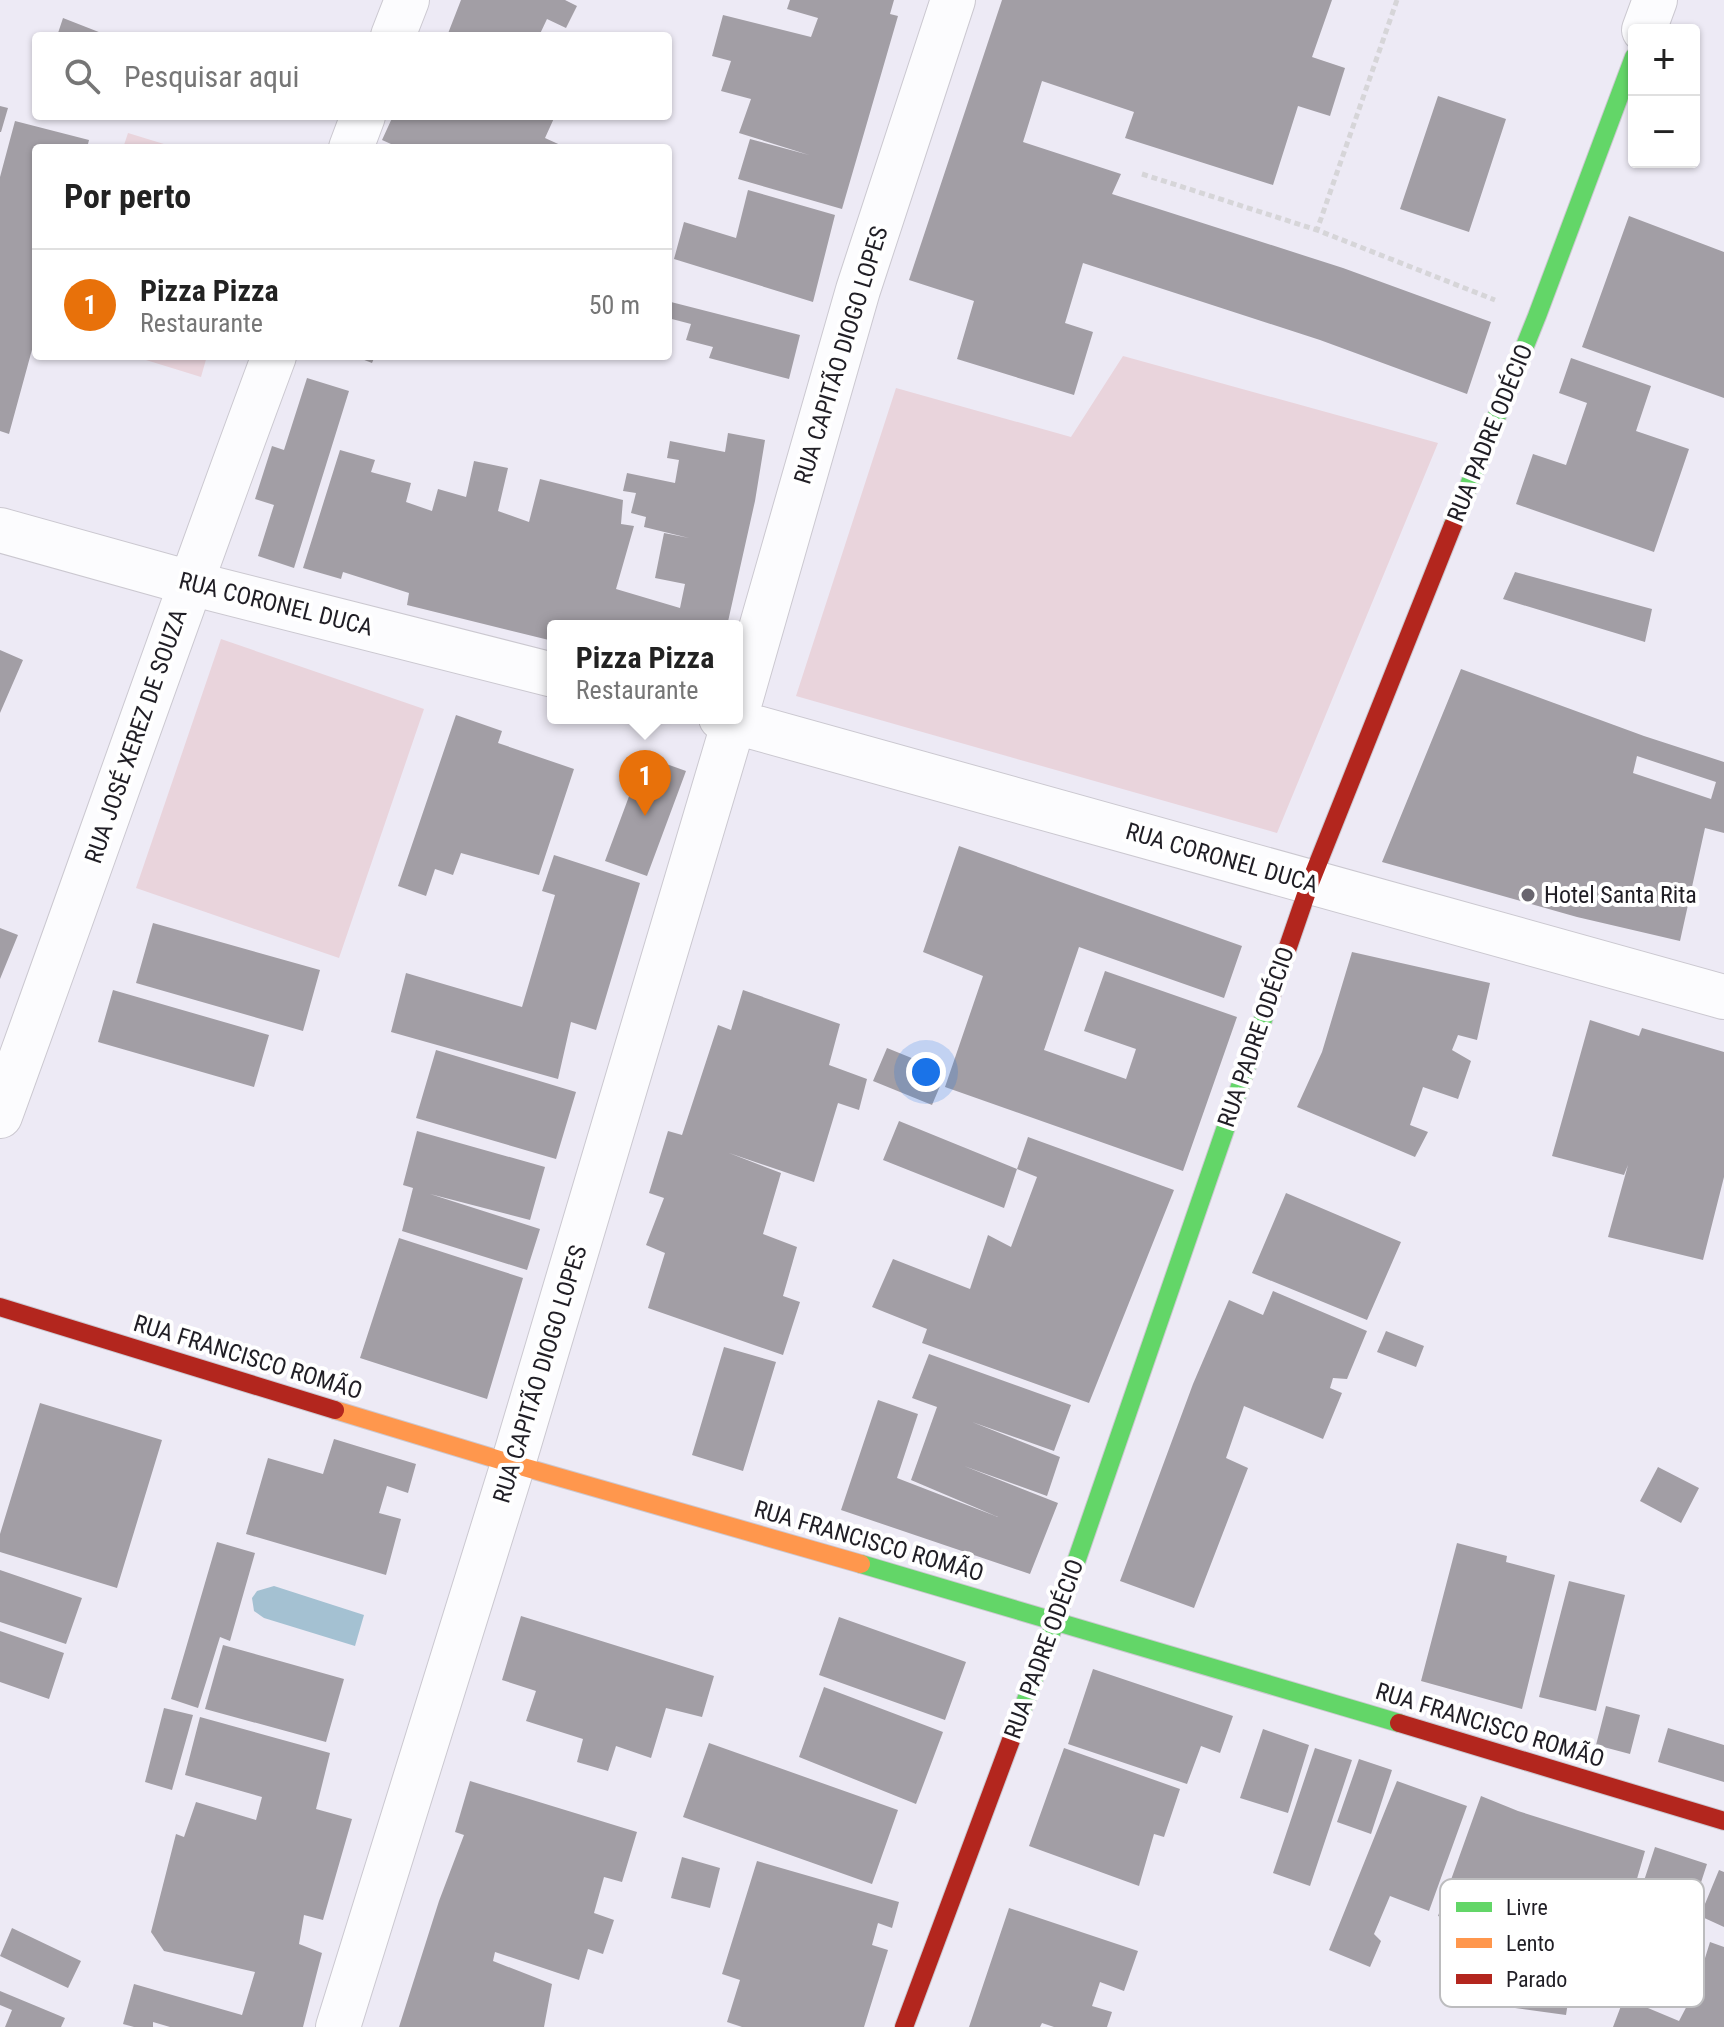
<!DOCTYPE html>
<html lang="pt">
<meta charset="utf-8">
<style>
body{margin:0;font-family:"Roboto Condensed",sans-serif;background:#f2f2f2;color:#222}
.controls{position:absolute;right:24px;top:24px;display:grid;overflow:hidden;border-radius:8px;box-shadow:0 2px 6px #0004}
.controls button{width:72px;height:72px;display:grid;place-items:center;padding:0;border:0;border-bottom:2px solid #e0e0e0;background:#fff;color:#222;font:40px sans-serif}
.you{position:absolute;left:926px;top:1072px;width:28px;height:28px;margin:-20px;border:6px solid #fff;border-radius:50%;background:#1a73e8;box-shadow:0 0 0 12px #1a73e833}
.badge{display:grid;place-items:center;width:52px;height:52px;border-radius:50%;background:#2563eb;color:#fff;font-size:26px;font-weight:700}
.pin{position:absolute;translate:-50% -66px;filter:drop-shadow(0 2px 4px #0008)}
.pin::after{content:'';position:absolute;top:42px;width:28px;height:24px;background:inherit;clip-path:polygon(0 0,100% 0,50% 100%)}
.popup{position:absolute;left:547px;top:620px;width:196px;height:104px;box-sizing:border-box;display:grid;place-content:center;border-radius:8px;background:#fff;filter:drop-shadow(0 2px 6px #0005);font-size:26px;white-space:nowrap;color:#767676}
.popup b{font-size:30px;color:#222}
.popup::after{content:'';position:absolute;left:50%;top:100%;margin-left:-16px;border:16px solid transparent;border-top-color:#fff}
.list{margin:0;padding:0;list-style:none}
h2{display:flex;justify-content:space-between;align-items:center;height:104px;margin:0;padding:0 32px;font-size:34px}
h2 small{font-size:26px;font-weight:400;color:#767676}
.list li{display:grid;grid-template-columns:52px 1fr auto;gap:24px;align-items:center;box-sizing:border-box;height:112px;padding:0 32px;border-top:2px solid #e0e0e0}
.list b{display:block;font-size:30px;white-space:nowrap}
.list p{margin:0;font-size:26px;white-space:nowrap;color:#767676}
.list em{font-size:26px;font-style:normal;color:#767676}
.icon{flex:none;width:44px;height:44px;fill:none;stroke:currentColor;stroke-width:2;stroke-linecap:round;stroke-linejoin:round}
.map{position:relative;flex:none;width:1724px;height:2027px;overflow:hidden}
.search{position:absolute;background:#fff;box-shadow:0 2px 6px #0004;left:32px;top:32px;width:640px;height:88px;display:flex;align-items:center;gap:20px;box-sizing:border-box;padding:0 28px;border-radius:8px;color:#767676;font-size:30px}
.panel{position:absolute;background:#fff;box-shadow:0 2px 6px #0004;left:32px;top:144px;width:640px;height:216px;border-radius:8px}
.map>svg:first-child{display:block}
.green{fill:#e9d4dc}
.water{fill:#a4c1d2}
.building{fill:#a29ea5;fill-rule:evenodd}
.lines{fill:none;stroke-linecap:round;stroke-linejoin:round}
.street-casing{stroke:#cbc8d0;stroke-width:46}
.fast-casing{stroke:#cbc8d0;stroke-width:20}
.slow-casing{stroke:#cbc8d0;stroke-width:20}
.jam-casing{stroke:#cbc8d0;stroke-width:20}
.path{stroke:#d6d5d8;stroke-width:5;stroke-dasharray:6 4;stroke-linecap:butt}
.street{stroke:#fcfcfe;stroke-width:44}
.fast{stroke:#63d668;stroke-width:18}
.slow{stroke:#ff974d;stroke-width:18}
.jam{stroke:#b3261e;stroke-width:18}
.poi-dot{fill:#68656e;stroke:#fff;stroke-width:3}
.labels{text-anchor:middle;stroke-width:8;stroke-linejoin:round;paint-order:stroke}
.street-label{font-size:24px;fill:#201e25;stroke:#fff}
.poi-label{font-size:24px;fill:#201e25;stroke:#fff;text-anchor:start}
.key{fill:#fff;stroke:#bcbcbe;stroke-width:2}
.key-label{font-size:22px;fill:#201e25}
</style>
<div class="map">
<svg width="1724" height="2027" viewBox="0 0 1724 2027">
<rect width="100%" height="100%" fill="#edeaf5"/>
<path class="green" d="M128,133L177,148H123Z
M133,356H207L201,377Z
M1123,356L1438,443L1277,833L796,696L896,388L1071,437Z
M221,639L424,709L339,958L136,888Z"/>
<path class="water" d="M274,1586L364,1615L355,1646L264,1618L254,1611L252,1598L257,1591Z"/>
<path class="building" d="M461,0H565L577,6L566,28L547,19L539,36H447Z
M790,0H894L890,14L898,16L842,209L738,179L750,139L809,155L739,133L751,99L721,91L731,61L712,56L723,15L811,37L818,18L787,9Z
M1002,0H1332L1312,57L1345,68L1330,116L1298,106L1273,185L1125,138L1134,112L1042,81L1023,142L1121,174L1112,194L1343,268L1491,322L1467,394L1320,340L1083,263L1065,323L1093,332L1074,395L957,359L974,301L909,280Z
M63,18L109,36H57Z
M1438,96L1506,119L1469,232L1400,209Z
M0,106L8,108L1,132H0Z
M393,116H555L545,138L567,148H400L382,140Z
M15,121L89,140L87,148H36V335L9,434L0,431V177Z
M748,190L835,215L813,302L674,259L684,222L736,238Z
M1629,216L1724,252V398L1582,347Z
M671,302L800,335L789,379L709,358L713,347L686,340L691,324L668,318Z
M354,356H375L372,363Z
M1571,358L1651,386L1636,431L1689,449L1654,552L1516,504L1533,454L1566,465L1587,403L1559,393Z
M307,378L349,391L294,568L258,556L274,505L255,499L272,446L284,450Z
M728,433L765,440L755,501L727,626H553V641L407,605L409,593L343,572L341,579L303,568L340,450L375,460L371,472L411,483L406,502L432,511L438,489L466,497L474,461L508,468L498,511L529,522L540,479L623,500L621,524L634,526L616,589L680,608L685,584L655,578L664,533L689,538L644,527L646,517L631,513L636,493L623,491L627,473L675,483L679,460L667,458L670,441L725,452Z
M1515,572L1652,609L1645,642L1503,599Z
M0,650L23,660L0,713Z
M1461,669L1644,736L1724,762V833L1705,828L1680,941L1577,917L1382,862ZM1637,756L1716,782L1711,799L1633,773Z
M456,715L502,731L498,743L574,769L539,875L461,853L453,875L435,869L426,896L398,886Z
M644,756L686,771L647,876L605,861Z
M959,846L1242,946L1224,998L1079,947L1044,1050L1126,1079L1136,1049L1084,1031L1105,971L1237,1017L1183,1171L945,1087L983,976L923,952Z
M554,855L640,883L596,1030L571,1022L558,1079L391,1032L406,973L522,1007L555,895L542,891Z
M153,923L320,970L303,1031L136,983Z
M0,928L18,935L0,979Z
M1352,952L1490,983L1477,1040L1458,1035L1452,1050L1471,1061L1458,1099L1423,1087L1410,1125L1428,1132L1415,1157L1297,1107L1322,1052Z
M113,990L269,1035L254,1087L98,1042Z
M743,990L840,1024L829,1065L867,1079L859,1110L838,1103L814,1182L729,1153L781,1173L763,1234L797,1247L783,1296L800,1302L783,1355L648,1308L665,1253L646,1245L664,1198L649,1193L668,1131L682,1135L718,1025L731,1030Z
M1590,1020L1639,1036L1642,1028L1724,1052V1177L1703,1260L1608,1237L1628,1165L1624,1175L1552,1156Z
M887,1048L946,1072L932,1105L873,1081Z
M436,1050L576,1092L556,1159L416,1118Z
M899,1121L1017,1169L1004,1208L883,1160Z
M417,1131L545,1167L530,1220L430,1194L540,1229L527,1270L402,1231L413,1188L403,1185Z
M1028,1137L1174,1190L1089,1403L922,1343L927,1329L872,1307L893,1259L970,1289L988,1235L1011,1247L1037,1177L1017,1169Z
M1286,1193L1401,1242L1367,1320L1252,1273Z
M399,1238L523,1278L487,1399L360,1358Z
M1273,1291L1367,1331L1347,1379L1333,1378L1330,1388L1342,1393L1323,1439L1244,1406L1226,1458L1248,1468L1194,1608L1120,1581L1193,1384L1229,1300L1263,1315Z
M1386,1331L1424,1346L1416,1367L1377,1352Z
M724,1347L776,1362L743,1471L692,1455Z
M929,1354L1071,1405L1054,1451L972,1422L1060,1457L1047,1496L964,1466L1058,1503L1030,1574L841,1510L878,1400L918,1414L897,1478L998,1517L911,1480L937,1407L912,1398Z
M40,1403L162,1440L117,1588L0,1552V1534Z
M334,1439L416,1464L408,1493L387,1486L379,1513L401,1519L386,1575L246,1534L268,1458L323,1474Z
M1658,1467L1699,1488L1681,1523L1640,1501Z
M217,1542L255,1553L230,1641L220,1637L198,1708L171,1699Z
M1457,1543L1507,1556L1506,1562L1555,1575L1522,1709L1421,1681Z
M0,1570L82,1598L66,1644L0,1622Z
M1569,1581L1625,1595L1596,1711L1539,1697Z
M521,1616L714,1676L702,1717L666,1708L651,1758L616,1746L608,1771L577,1762L583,1739L526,1721L536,1691L502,1680Z
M839,1617L966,1662L945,1720L819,1675Z
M0,1631L64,1653L49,1699L0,1682Z
M223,1645L344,1679L326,1742L205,1709Z
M1093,1669L1233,1716L1220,1753L1201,1746L1187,1784L1068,1744Z
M824,1687L943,1732L916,1804L799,1757Z
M1606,1706L1640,1715L1630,1754L1596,1745Z
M164,1708L193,1715L172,1790L145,1782Z
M200,1717L330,1753L316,1809L352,1819L323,1920L304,1915L299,1944L322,1953L303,2027H170L153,2022V2027H134L123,2024L134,1984L242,2015L255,1972L164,1951L151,1932L176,1834L184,1837L196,1802L256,1820L262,1797L185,1775Z
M1668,1728L1724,1745V1782L1658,1762Z
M1263,1729L1309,1745L1288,1813L1240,1798Z
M709,1743L898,1810L872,1884L683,1817Z
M1064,1748L1180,1789L1164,1837L1154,1834L1139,1886L1029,1846Z
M1315,1748L1352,1760L1310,1886L1273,1873Z
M1359,1759L1392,1770L1371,1834L1337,1822Z
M470,1781L637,1832L622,1882L604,1877L594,1913L614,1920L603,1954L588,1949L579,1980L495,1952L493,1961L552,1984L544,2027H399L439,1901L464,1835L455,1832Z
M1397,1781L1467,1806L1429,1911L1390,1896L1374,1934L1381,1941L1370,1967L1329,1950Z
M1481,1796L1518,1811L1645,1851L1624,1924L1550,1896L1534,1947L1438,1916Z
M1655,1847L1707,1864L1678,1953L1626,1936Z
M682,1857L720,1868L710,1908L671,1898Z
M757,1861L899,1902L892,1928L878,1923L872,1945L888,1950L864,2027H742L727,2022L740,1980L722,1974Z
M1719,1870L1724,1872V1927L1700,1916Z
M1009,1908L1138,1951L1124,1991L1100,1982L1092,2006L1112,2012L1107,2027H1054L1042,2023L1040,2027H969Z
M12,1928L81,1961L68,1988L0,1956Z
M1710,1942L1724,1947V2027H1613L1624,1998L1679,2021L1690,2000L1663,1989L1673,1959L1701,1971Z
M1491,1972L1571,1983L1566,2015L1486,2004Z
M0,1991L65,2018L61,2027H5L12,2010L0,2005Z"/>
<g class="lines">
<g class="street-casing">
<path id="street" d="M1644,30L1655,0
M393,36L407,0
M351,148L363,116
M0,530L190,583L553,675
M737,712L858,290L953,0
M721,718L1724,997
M0,1116C92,863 180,608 274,356
M338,2027L513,1464L735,718"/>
</g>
<g class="fast-casing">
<path id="fast" d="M1453,525L1537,316L1634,57
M861,1564L1399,1723
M1020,1716L1056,1620L1267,1008"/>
</g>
<g class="slow-casing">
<path id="slow" d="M335,1410L513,1464L861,1564"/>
</g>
<g class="jam-casing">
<path id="jam" d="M1267,1008L1310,883L1453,525
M0,1307L335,1410
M1399,1723L1724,1821
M904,2027L1020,1716"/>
</g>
<path class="path" d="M1397,0L1317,230L1495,300
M1142,174L1317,230"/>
<use href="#street" class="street"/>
<use href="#fast" class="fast"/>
<use href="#slow" class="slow"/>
<use href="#jam" class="jam"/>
</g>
<circle class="poi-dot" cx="1528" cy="895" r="8"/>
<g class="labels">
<g class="street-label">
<text transform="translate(841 355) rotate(-73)" y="8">RUA CAPITÃO DIOGO LOPES</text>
<text transform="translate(1490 433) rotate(-68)" y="8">RUA PADRE ODÉCIO</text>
<text transform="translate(276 604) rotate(14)" y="8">RUA CORONEL DUCA</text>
<text transform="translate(136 736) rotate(-71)" y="8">RUA JOSÉ XEREZ DE SOUZA</text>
<text transform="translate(1222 858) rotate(16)" y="8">RUA CORONEL DUCA</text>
<text transform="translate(1256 1037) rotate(-71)" y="8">RUA PADRE ODÉCIO</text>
<text transform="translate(248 1357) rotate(17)" y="8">RUA FRANCISCO ROMÃO</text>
<text transform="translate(540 1374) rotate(-73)" y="8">RUA CAPITÃO DIOGO LOPES</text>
<text transform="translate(869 1541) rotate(16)" y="8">RUA FRANCISCO ROMÃO</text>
<text transform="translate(1044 1649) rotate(-70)" y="8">RUA PADRE ODÉCIO</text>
<text transform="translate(1490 1725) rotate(17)" y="8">RUA FRANCISCO ROMÃO</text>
</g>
<g class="poi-label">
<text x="1544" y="903">Hotel Santa Rita</text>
</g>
</g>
<rect x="1440" y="1879" width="264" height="128" rx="12" class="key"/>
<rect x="1456" y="1902" width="36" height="10" fill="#63d668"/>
<rect x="1456" y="1938" width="36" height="10" fill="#ff974d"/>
<rect x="1456" y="1974" width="36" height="10" fill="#b3261e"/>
<g class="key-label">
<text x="1506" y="1915">Livre</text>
<text x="1506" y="1951">Lento</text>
<text x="1506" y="1987">Parado</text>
</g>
</svg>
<div class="controls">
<button>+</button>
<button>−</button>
</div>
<div class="you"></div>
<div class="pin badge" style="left:645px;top:816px;background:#e8710a">1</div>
<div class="popup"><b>Pizza Pizza</b>Restaurante</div>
<div class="search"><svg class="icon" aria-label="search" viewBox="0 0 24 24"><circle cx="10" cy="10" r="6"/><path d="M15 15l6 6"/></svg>Pesquisar aqui</div>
<section class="panel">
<h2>Por perto<small></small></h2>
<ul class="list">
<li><span class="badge" style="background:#e8710a">1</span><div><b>Pizza Pizza</b><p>Restaurante</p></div><em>50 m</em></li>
</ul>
</section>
</div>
